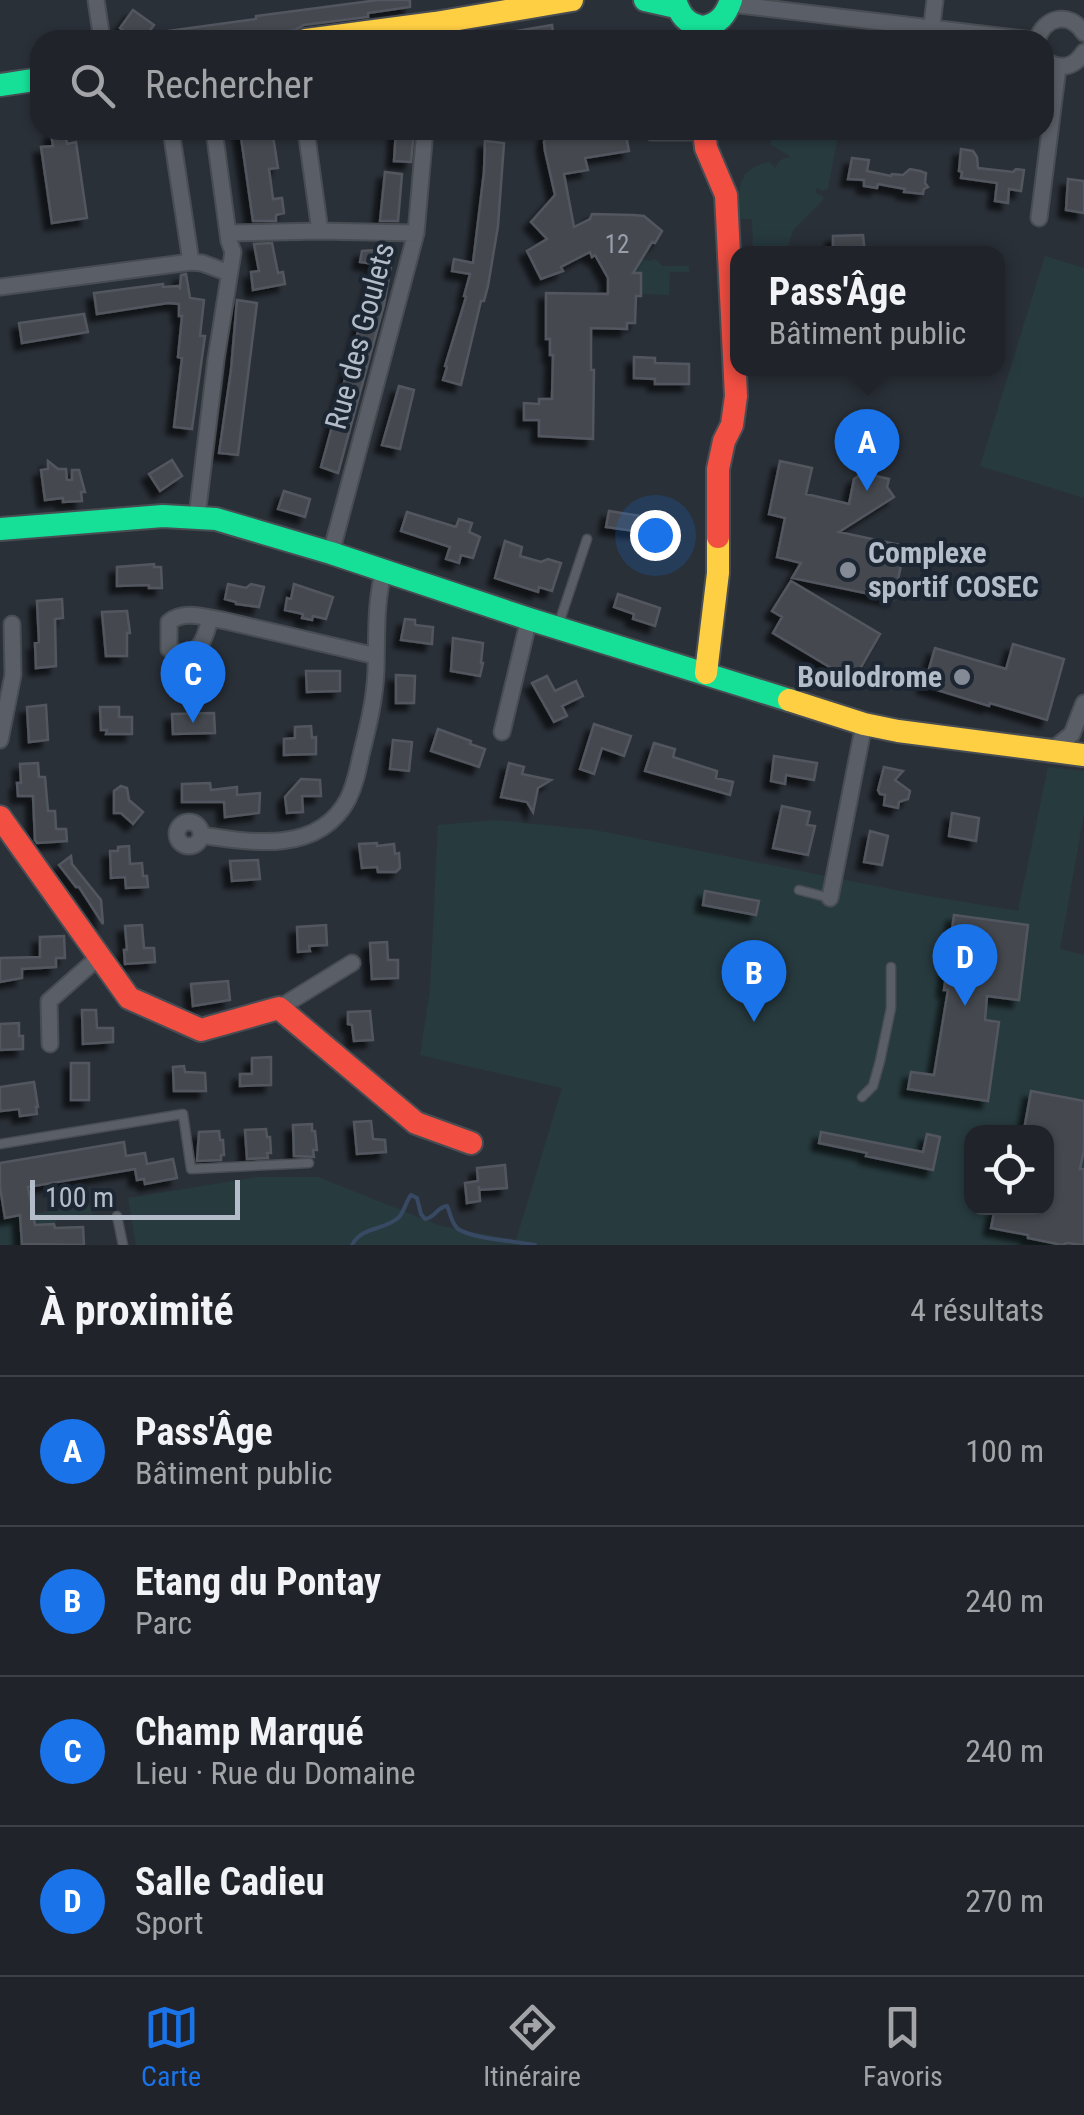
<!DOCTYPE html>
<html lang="fr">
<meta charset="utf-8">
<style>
body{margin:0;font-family:"Roboto Condensed",sans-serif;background:#2d3036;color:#f1f3f6}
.controls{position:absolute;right:30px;bottom:30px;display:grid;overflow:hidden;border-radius:20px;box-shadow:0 2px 8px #0004}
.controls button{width:90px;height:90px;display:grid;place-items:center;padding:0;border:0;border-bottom:2px solid #3d4147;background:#20242a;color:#f1f3f6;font:50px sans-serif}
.scale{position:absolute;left:30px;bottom:25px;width:210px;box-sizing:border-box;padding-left:10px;border:5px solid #b4bcc9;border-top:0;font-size:28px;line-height:35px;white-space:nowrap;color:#b4bcc9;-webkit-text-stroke:8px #1d2633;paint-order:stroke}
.you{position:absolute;left:655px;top:535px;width:35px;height:35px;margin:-25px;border:8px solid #fff;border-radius:50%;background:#1a73e8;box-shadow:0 0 0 15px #1a73e833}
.badge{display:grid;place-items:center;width:65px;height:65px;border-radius:50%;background:#1a73e8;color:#fff;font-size:32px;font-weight:700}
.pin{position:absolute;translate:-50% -82px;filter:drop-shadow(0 2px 5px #0008)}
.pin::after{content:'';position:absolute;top:52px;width:35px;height:30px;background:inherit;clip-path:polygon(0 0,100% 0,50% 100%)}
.popup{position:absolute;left:730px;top:246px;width:275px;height:130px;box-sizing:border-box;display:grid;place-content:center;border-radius:20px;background:#20242a;filter:drop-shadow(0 2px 8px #0005);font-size:32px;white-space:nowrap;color:#a2a4a8}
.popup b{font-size:38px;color:#f1f3f6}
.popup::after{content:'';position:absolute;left:50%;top:100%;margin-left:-20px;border:20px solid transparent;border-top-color:#20242a}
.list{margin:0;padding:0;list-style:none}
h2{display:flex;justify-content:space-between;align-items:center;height:130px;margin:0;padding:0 40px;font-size:42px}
h2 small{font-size:32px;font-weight:400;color:#a2a4a8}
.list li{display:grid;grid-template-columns:65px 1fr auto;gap:30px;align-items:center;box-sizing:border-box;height:150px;padding:0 40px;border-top:2px solid #3d4147}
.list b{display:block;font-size:38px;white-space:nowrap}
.list p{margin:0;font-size:32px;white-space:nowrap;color:#a2a4a8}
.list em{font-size:32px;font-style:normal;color:#a2a4a8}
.icon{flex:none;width:55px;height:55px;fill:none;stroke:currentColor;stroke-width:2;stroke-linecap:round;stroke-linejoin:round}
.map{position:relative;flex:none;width:1084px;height:1245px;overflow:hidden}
.search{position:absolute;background:#20242a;box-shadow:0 2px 8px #0004;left:30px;right:30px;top:30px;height:110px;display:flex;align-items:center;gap:25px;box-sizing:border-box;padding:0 35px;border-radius:30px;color:#a2a4a8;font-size:38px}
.sheet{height:730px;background:#20242a}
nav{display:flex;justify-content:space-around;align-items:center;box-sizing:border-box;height:140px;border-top:2px solid #3d4147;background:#20242a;font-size:28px;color:#a2a4a8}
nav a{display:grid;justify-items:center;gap:5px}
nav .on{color:#1a73e8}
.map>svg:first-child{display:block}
.green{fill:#273a3e;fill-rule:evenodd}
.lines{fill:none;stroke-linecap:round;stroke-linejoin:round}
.stream{stroke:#384963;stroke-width:4}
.building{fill:#444950;stroke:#52575f;stroke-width:2.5;filter:url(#shadow)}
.lane-casing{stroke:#484c53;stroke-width:11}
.street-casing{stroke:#484c53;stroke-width:19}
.fast-casing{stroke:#484c53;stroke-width:26}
.slow-casing{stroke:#484c53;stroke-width:26}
.jam-casing{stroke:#484c53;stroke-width:26}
.lane{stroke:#5a5e66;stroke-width:8}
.street{stroke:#5a5e66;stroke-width:15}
.fast{stroke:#16e098;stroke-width:22}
.slow{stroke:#ffcf43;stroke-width:22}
.jam{stroke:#f24e42;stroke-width:22}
.poi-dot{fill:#848b96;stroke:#1d2633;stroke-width:4}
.labels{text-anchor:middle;stroke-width:8;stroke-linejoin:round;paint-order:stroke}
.number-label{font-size:25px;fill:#989fab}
.street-label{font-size:30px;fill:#b4bcc9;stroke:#1d2633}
.poi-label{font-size:30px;font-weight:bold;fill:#b4bcc9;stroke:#1d2633;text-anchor:start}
</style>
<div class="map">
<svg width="1084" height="1245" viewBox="0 0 1084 1245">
<defs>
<filter id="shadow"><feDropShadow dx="-7" dy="7" stdDeviation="2.5" flood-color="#0009"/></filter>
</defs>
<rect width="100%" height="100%" fill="#2a3038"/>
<path class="green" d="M772,130L820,132L821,130H839L828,189L823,191L817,188L815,192L824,197L822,201L794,229L785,253H753L752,219H740C738,191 735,169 769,162L775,168C779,160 782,158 791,157L770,144Z
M1045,256L1084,268V498L980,466Z
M638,257L649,261L656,259L662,266H689V272H670L669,295L641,294L628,273Z
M1048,767L1084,771V814L1060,949L1084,955V1245H136L128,1198L257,1177H318L441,1226L516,1240L562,1088L420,1055L430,989L438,825L495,820L595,830L916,894L1018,911ZM972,1132H1046V1208H972Z
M90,1205L93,1214L60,1216L54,1224L21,1227L22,1243L39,1242V1245H0V1219Z"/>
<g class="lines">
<path class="stream" d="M352,1245C362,1226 383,1231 398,1218C404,1213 406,1201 411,1195L417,1198L421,1214L425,1219C435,1218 438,1206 447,1206C451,1214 451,1223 458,1229C473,1239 516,1241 535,1245"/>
</g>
<path class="building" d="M378,0H410V7L368,13V17L304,25L295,30L225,40H154L153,33L256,19V16Z
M133,10L154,25L143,40H136L120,28Z
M552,25L554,40H498V34Z
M240,130H272L278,168L269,169L273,199L282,198L284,213L276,215V221H253Z
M396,130H414L411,162L394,161Z
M547,130H625L629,151L585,158L588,170L564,174L574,227L590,219L592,214L633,215L644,216L662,231L655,243L652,242L633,273H641V296H636L635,323H627V329L591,328V370H594L593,439L539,436V420H524V403L539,404V399H552L553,355H550V339H546V293L608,294V278L595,255L592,257L590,252L561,267L563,271L541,279L527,251L547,239L531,222L555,195L545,151L544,142Z
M65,131L67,144L76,142L87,218L52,223L41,147L53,146L51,133Z
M485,141L504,143L498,226L488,286L484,301H481L461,385L443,380L447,367L445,366L466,297L464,296L470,274L452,271L454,259L473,263L484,172Z
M961,149L973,151L977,157L978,168L1013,172L1016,169L1024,170L1021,191L1009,189L1008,203L995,201L997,183L961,178L962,172L959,171Z
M852,158L869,160L867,171L891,176L892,174L903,175L910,169L920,171L926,173L925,183L928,187L924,189L923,194L904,192L905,189L878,184L877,188L864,186V180L848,179Z
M385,172L402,174L398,221H380Z
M1068,179L1084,181V213L1066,210Z
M863,235L865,254H833V236Z
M272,243L278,273L283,272L285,284L253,290L251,272L259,271L254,244Z
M377,246L394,249L384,305L338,473L321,467L371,284L374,264L360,262L362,251L376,250Z
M186,274L190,298L204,300L200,336H205L192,429L174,427L182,358L178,357L182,316H179V304L168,303L97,314L94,293L163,284V287L178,286L180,288L181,275Z
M237,300L257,303L238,455L219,453L231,370Z
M84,314L88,332L22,343L19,323Z
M634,357L655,358V363L689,364V384H655V379L634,378Z
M399,386L414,390L400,449L382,445Z
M172,460L182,476L160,491L149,474Z
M48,461L58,469H66L67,480H72V470H79L85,492H81L82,501L63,502V498L45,500L41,470L48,469Z
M780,461L812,468L806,494L849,504L854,479L863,473L889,479L887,487L894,497L839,532L905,546L894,599L792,578L801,563L777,557L785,518L769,514Z
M284,491L310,499L305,517L278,509Z
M609,511L653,518V515L666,517L664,533L670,534L669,544L648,542L649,533L606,527Z
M407,512L456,527L459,519L472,523L469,532L480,537L473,558L461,555L459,563L446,559L450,547L401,531Z
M505,541L522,547L520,556L541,562L548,559L561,563L552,591L539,587L538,592L495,578Z
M154,564V567H161L162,588H149V585L117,586V567Z
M791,581L880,634L853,681L773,633L782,617L772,611Z
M228,584L246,588L251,584L264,587L259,607L236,604V602L225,599Z
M294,584L333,597L326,619L313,616L312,620L302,618L303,614L285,610L287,598L291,599Z
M618,594L660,608L655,626L633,619L634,614L614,607Z
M62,599L63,618L55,619L56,666L36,668L35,643L39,642L37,601Z
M127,611L130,633H127V656H106L102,612Z
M405,619L415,620V625L433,627L432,644L401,640Z
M453,638L483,643L481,663H483L480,676L451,671Z
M1013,644L1064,659L1047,720L990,703L989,706L924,686L935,648L1006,669Z
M306,671H340V691L307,692Z
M396,675L415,676L414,703H396Z
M547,676L555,691L576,681L583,696L562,706L567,716L554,722L532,683Z
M46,705L48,740L29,742L27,707Z
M100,707H119V717H132V734H106L107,730H101Z
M214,713L215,733L173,734L172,714Z
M594,724L631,736L624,756L602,748L594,774L580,769Z
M311,726L312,738L316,737V754L284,755V739L295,738V727Z
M438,729L471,741L470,744L485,749L479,767L431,751Z
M393,740L412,742L409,771L390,769Z
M654,743L675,749L673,757L717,771L716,778L733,782L730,795L645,771Z
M774,756L817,763L814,780L786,775L785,784L771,781Z
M38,763L39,777H45L48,811H55L56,829H66L67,841L37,843L35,840L33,796H18L17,783H21L20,764Z
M509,763L524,767L522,774L551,780L538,788L533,812L527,802L501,797Z
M884,767L903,771L895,780L910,791L908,799L899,802L898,808L884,805L885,795L880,794L878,790Z
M301,779L320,780L321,796H302L303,812L287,813L285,797Z
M210,783L211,790L237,787V795L260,793L259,813L225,817L224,802H182V784Z
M121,786L127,788L129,800L143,812L133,824L121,813H114V791Z
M782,806L810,812L807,825L815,826L808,855L773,848Z
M952,813L979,818L976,841L949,836Z
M870,831L888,836L882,865L864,862Z
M377,843V846L394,844L395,854L399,853L400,868L396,872H378L377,867L362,868L359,844Z
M129,846L130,864L142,863L143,876H147L148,887L126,888L125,877L111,878L110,851H118V847Z
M71,856L72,864L101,900L103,924L79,887H76L59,865Z
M258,860L260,879L232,881L230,861Z
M705,891L759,901L756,915L703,905Z
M954,915L1028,925L1019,1000L987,996L985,1020L999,1022L988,1101L908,1089L911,1072L934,1075L948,990H944Z
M142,925L144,948H154L155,962L125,964L124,950H127L125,926Z
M326,925L327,945L309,946L310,951L298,952L297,927Z
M64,936L65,958H56V967L22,969V978L0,982V958L40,957V937Z
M387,942L388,960H398V978L372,979L370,943Z
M228,981L230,1000L193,1006L191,984Z
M82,1010H96L97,1028H113V1042L83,1044Z
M370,1011L373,1040L354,1041L352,1025L348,1024V1012Z
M19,1023V1036H23V1049L0,1050V1024Z
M271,1057V1085L240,1086V1074H252V1058Z
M71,1063H89V1100H71Z
M184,1066L185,1072L205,1073L206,1091H174L173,1067Z
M34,1082L38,1107H36L37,1114L20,1116L19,1109L0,1111V1087Z
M1031,1091L1084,1101V1150L1080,1169H1084V1245L1067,1243L1062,1245L1028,1238V1235L991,1228L995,1208H1046V1132H1027L1024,1130Z
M371,1121L373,1139L385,1140L386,1152L357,1154L354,1122Z
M312,1124V1131H315L317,1150H313L314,1157L294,1156L293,1125Z
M266,1129L267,1137H270L271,1153H267L268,1158L247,1159L245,1130Z
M219,1131L220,1140H223L224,1155H221V1160L197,1161L199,1132Z
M821,1132L923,1152L927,1134L940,1137L933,1170L866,1156L867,1153L819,1143Z
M124,1142L126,1156L145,1153L147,1164L173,1159L177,1178L145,1184L144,1179L137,1180L135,1169L28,1187L35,1225L54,1224L55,1228L83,1227L84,1245L22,1244L20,1215L5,1218L0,1187V1163Z
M505,1165L507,1188L479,1190V1186L480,1201L467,1203L465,1183L478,1181L477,1168Z"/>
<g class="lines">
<g class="lane-casing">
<path id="lane" d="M651,136H700
M559,623L587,539
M799,890L830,898
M862,1097L873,1086L880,1061L891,1008V967
M0,1144L183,1114L191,1169L309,1163
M117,1216L123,1245"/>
</g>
<g class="street-casing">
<path id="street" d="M96,0L102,40
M731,4L1033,40
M930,40L935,0
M1037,40C1045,16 1070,11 1084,33
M1044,59C1059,71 1074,68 1084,52
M171,130L191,262
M306,130L320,231L416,233
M1039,218L1058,67
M229,233L320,231
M0,287L191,262L202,263L229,273
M197,516L216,359L233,252L229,241L214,130
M331,553L416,233L425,130
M210,618C205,641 196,664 169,649V622C184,609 208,618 226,621L376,656
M502,732L529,619
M0,740L13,675L12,624
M1051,751L1072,734L1084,703
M177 834a12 12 0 1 1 24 0a12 12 0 1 1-24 0Z
M201,835C253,843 319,854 348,799C355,785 358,770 361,755C368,727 375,699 376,670C377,638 375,602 384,570
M830,898L864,724
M279,1008L352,963
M50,1044L49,1001L100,956"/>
</g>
<g class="fast-casing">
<path id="fast" d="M645,0L676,7
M675,0C680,15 686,24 703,27C719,24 726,15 731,0
M0,85L40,79
M0,529L163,516L216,519L331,553L529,619L789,700"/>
</g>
<g class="slow-casing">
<path id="slow" d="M306,40L435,23L572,0
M706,673L718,573V537
M789,700L864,724L898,731L1084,755"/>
</g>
<g class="jam-casing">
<path id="jam" d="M704,130L706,148L726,195L736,396L732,425L724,441L718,469V537
M0,817L129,998L201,1030L279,1008L416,1123L471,1143"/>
</g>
<use href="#lane" class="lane"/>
<use href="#street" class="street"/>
<use href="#fast" class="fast"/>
<use href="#slow" class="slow"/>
<use href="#jam" class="jam"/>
</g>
<g class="poi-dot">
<circle cx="848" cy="570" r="10"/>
<circle cx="962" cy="677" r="10"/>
</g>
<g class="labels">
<g class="number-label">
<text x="617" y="253">12</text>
</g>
<g class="street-label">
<text transform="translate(360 336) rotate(-75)" y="10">Rue des Goulets</text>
</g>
<g class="poi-label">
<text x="868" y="563">Complexe<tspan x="868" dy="34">sportif COSEC</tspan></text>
<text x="942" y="687" text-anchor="end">Boulodrome</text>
</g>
</g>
</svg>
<div class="controls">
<button><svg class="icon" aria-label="locate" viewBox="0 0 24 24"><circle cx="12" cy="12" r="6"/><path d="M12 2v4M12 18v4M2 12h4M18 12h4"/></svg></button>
</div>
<div class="scale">100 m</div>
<div class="you"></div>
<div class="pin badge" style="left:867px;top:491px">A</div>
<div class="popup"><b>Pass'Âge</b>Bâtiment public</div>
<div class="pin badge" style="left:754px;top:1022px">B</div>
<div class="pin badge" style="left:193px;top:723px">C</div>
<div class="pin badge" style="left:965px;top:1006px">D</div>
<div class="search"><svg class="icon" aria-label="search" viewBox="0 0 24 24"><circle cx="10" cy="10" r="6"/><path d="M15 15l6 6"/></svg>Rechercher</div>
</div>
<section class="sheet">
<h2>À proximité<small>4 résultats</small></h2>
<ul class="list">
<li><span class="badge">A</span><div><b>Pass'Âge</b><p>Bâtiment public</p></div><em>100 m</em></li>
<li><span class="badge">B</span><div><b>Etang du Pontay</b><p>Parc</p></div><em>240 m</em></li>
<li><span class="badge">C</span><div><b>Champ Marqué</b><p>Lieu · Rue du Domaine</p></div><em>240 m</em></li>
<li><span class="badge">D</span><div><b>Salle Cadieu</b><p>Sport</p></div><em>270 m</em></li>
</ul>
</section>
<nav>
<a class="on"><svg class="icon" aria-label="map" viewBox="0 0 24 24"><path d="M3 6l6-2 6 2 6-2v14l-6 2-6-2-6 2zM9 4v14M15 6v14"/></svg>Carte</a>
<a><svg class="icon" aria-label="directions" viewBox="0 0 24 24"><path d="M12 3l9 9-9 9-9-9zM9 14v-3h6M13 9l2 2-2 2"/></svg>Itinéraire</a>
<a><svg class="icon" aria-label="saved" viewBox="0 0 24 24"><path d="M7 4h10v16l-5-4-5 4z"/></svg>Favoris</a>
</nav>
